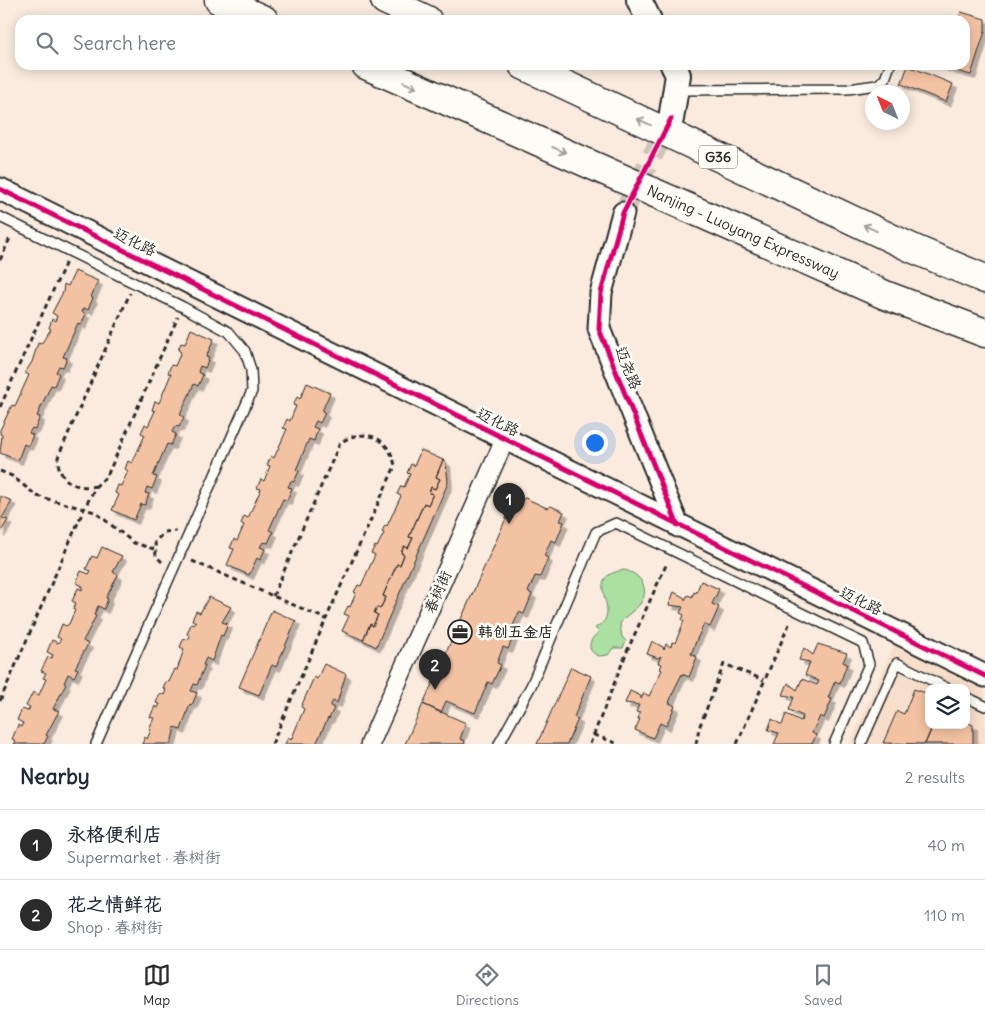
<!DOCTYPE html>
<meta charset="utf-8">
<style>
body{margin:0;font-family:Delius,"LXGW WenKai TC",sans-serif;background:#f6f6f7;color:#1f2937}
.controls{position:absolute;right:15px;bottom:15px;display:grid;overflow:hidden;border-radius:10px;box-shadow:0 2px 12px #0003}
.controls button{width:45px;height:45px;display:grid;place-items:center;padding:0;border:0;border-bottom:1px solid #e0e1e3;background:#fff;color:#1f2937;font:25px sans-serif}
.compass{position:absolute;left:865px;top:85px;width:45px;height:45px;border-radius:50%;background:#fff;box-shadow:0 2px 12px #0003;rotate:317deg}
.you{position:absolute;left:594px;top:442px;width:18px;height:18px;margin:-12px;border:4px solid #fff;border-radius:50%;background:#1a73e8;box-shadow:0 0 0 8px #1a73e833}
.badge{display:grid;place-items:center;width:32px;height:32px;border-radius:50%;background:#2b2b2b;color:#fff;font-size:16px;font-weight:700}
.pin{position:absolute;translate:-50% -41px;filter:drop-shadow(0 1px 2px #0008)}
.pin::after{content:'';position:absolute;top:26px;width:18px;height:15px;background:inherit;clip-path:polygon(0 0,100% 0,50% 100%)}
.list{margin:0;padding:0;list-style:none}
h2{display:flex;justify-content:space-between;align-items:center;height:65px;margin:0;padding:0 20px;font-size:21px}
h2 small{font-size:16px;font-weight:400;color:#747a83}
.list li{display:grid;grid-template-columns:32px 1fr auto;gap:15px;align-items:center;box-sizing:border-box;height:70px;padding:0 20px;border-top:1px solid #e0e1e3}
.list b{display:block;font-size:19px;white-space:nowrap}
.list p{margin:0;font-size:16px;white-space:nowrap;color:#747a83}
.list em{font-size:16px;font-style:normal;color:#747a83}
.icon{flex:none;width:28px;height:28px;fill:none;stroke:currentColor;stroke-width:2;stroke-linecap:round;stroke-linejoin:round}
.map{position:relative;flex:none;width:985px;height:744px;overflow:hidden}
.search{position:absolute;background:#fff;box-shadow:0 2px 12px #0003;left:15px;right:15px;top:15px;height:55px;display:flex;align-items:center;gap:12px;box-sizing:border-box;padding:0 18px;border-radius:15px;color:#747a83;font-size:19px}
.sheet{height:205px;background:#fff}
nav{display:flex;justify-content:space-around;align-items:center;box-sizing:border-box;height:70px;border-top:1px solid #e0e1e3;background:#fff;font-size:14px;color:#747a83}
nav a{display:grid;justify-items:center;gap:2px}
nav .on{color:#2b2b2b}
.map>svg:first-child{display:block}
.built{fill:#f8dfcc;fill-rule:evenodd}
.green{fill:#abe0a2;stroke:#6b8666}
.building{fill:#f3c2a3;stroke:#2b2b2b;filter:url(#shadow)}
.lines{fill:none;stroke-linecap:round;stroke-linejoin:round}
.tertiary-tunnel{stroke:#d1c5ba;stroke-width:21;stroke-dasharray:21 11;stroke-linecap:butt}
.service-casing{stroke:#2b2b2b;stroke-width:12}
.minor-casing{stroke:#2b2b2b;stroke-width:21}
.tertiary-casing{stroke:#2b2b2b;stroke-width:25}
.secondary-casing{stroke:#2b2b2b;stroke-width:28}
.motorway-casing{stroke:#2b2b2b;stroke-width:31}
.path{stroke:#2b2b2b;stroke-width:3;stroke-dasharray:5 4;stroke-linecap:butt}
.service{stroke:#fdfcf7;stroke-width:9}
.minor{stroke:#fdfcf7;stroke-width:18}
.tertiary{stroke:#fdfcf7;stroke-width:21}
.secondary{stroke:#fdfcf7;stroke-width:24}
.motorway{stroke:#fdfcf7;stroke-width:28}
.cycleway-casing{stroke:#fdfcf7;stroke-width:8}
.cycleway{stroke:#d6006c;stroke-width:5}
.oneway{stroke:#9e9e9b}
.labels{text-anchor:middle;stroke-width:5;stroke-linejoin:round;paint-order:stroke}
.shield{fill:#fdfcf7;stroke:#6a6a68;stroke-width:1}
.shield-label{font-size:14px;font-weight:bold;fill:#2b2b2b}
.street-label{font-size:15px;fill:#2b2b2b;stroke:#fdfcf7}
.poi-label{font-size:15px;font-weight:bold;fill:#2b2b2b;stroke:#fdfcf7;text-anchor:start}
</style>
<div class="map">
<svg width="985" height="744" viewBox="0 0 985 744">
<defs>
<filter id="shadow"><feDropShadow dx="4.5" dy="4.5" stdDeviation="0" flood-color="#0004"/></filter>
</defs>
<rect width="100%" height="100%" fill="#faebde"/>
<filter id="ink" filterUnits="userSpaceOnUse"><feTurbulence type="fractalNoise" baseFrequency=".02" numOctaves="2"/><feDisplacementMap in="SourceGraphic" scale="10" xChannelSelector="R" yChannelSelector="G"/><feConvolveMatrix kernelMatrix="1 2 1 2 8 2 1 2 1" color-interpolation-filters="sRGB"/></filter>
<g filter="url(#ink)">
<path class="built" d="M895,643L985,690V744H850ZM929,688H966V725H929Z"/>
<path class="green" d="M624,570C640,573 651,589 640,604C634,612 626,614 620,624L622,637L626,641L623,648H613L608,655L599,656C584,650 590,639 599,632L595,628C599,625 605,622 606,617C612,600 586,576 624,570Z"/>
<path class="building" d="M961,12L985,19V31L971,75L943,67L965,65V20H958Z
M908,66L953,84L946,102L901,84Z
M75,271L98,281L91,297L93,298L88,310L84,308L82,312L86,314L81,325L78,323L63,357L67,358L63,367L59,366L56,372L59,374L54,386L51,385L37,416L40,417L35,429L32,428L29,433L33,435L28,446L24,444L18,460L0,453L2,435L0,434V430L12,405L15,406L29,375L25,373L32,362L38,343L41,344L51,329L49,328L52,319L55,321L57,316L52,313L63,292L64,284L68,286Z
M191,329L214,339L206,357L209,358L205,368L200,366L198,372L203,375L198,386L194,384L180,415L184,417L179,427L175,426L172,432L176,434L171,445L167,444L153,476L157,477L152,489L147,487L145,493L149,494L145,505L141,504L134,520L112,510L119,495L115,493L118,485L121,486L128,471L125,469L128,461L132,463L145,435L141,433L145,424L148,426L155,411L152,410L155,401L159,403L171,374L168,373L171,365L175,366L181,352L178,350L181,343L185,344Z
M307,383L330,393L322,411L325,413L320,423L316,421L313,427L318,429L314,441L309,439L296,470L299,471L294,482L291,481L288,487L292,488L287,500L283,499L269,530L273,532L268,543L263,542L260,547L265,549L260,560L257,558L249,575L227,565L234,549L230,548L234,539L237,541L244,525L241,524L244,516L248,518L261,489L257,488L261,479L264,481L270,466L267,465L271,456L274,458L287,429L283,428L287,419L290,421L296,406L293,405L297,397L300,399Z
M421,450L443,460L436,477L440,479L435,489L431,487L429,493L433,494L428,505L424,503L409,537L413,538L408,548L404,546L401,553L404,555L400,565L397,564L383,596L386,597L380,609L377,607L374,613L378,615L373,626L370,624L363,640L342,631L349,616L344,614L348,606L350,607L356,593L354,592L358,585L361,586L375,555L371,553L375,546L377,547L384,533L382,532L385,525L387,526L401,496L397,494L401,486L404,487L410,474L407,473L411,464L414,466Z
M443,460L446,462L448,483L376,647L363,640L370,624L373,626L378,615L374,613L377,607L380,609L386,597L383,596L397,564L400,565L404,555L401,553L404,546L408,548L413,538L409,537L424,503L428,505L433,494L429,493L431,487L435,489L440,479L436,477Z
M0,496L12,501L2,518L8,520L0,533Z
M525,498L547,508L551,506L564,512L560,521L564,522L556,542L551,540L544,556L548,558L540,577L535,576L528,592L532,594L524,614L519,612L512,628L516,630L508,649L503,647L497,663L501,665L492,684L488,682L475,713L446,701L441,713L423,704L512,505Z
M102,547L122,556L113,572L118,575L106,598L108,599L104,609L98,606L94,615L96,616L83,641L88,644L75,668L78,669L74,677L68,674L64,683L66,684L53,709L59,711L46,735L48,736L44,744H14L16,741L12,739L18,725L21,727L23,723L17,720L22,709L28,711L30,707L26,706L33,692L39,695L46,679L43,678L46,673L41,671L48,657L52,658L53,655L47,652L52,640L58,643L61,639L57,637L62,624L66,626L69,624L75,610L73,609L76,603L72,601L78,588L82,590L83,586L76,583L81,571L89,574L91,571L86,569L92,556L97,558Z
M701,581L719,589L712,604L719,607L710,627L704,624L697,639L691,654L697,657L689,677L682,674L675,688L669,703L675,706L666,726L660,723L653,738L635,730L640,719H638L640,713L636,712L639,705L625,703L630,691L641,696V699L644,693L649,696L662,670L660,669L662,664L658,663L661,656L658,658L647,654L652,641L663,647L664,650L666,644L671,647L672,642L675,643L680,631L684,621L682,620L684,615L680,613L683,607L669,605L674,592L685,598V600L688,595L692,597L694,592L696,593Z
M209,597L231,607L222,622L228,624L223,636L221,635L212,661L206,658L203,665H205L197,685L194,684L191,691L197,693L192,705L190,704L181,730L175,727L171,744H142L145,737L147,739L151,730L149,729L154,718L150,717L155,706L158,708L160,704L156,703L160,693L164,695L166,690L163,688L166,681L169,682L175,669L177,670L184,649L180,647L184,638L188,640L190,636L187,634L191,624L194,625L196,622L192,620L196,611L200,613Z
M272,610L296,621L276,667L272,665L259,695L239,687Z
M818,644L847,653L843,662L847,664L840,683L835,681L828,698L832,699L824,718L820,716L812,733L816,735L812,744H774L779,733L768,730L772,719L782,725L786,714L801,721L803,716L789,710L794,697L783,695L788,683L797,690L802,679L817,685L819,681L805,675L810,662L799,660L804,648L813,655Z
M324,664L346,674L337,703L333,701L330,706L334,708L329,719L328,718L316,744H285L288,738L291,740L304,709L301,707L314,677L317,679Z
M571,667L591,676L574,717L578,719L567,744H537Z
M914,689L929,694V725H933L925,744L883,743L897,711L904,714Z
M423,704L466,723L460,739L465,741L464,744H405Z
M966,722L973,725V744H925L933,725H966Z"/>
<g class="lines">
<path class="tertiary-tunnel" d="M623,213L671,119"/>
<g class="service-casing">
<path id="service" d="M676,90L848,89L877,85L885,79L890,65
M0,217L183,307L229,332L245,351L251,370L252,391L96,744
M966,697L985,706
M499,744L531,686L596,532L616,523L863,643L869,664L834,744
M861,744L897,663L947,688"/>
</g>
<g class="minor-casing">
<path id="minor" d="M370,744L505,439"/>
</g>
<g class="tertiary-casing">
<path id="tertiary" d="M0,189L985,676
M623,213L601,293L599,329L678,526"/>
</g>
<g class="secondary-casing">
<path id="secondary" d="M639,0L649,20
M671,119L678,75L673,65"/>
</g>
<g class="motorway-casing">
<path id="motorway" d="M219,0L264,20
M385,0L427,20
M366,65L885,295L985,333
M523,65L914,249L985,279"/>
</g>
<path class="path" d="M0,260L11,236
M0,407L66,262
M0,471L12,476L37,496L95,512L134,543L154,549
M96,486C75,490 57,480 58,457L130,293
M192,561L326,619L395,466C390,438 365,426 340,443L273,596
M162,562L156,556L155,542L164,532L176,531
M0,701L84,509L96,486L107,476L178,317
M594,735L619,744
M272,744L326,619
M590,744L628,649L667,563
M696,744L699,728L724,664L764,680
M737,744L790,622"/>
<use href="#service" class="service"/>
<use href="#minor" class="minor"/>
<use href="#tertiary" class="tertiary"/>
<use href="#secondary" class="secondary"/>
<use href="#motorway" class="motorway"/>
<g class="cycleway-casing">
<path id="cycleway" d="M671,119L623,213L601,293L599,329L678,526
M0,189L985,676"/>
</g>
<use href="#cycleway" class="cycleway"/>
</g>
<defs><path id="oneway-shaft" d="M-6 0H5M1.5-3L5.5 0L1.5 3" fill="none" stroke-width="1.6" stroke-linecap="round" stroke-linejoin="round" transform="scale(1.25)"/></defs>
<g class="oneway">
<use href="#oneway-shaft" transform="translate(410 85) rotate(24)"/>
<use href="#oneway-shaft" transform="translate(644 122) rotate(-155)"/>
<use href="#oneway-shaft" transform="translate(559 150) rotate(24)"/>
<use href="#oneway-shaft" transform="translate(870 228) rotate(-155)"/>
</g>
</g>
<defs>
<g id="office-ring" transform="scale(1.25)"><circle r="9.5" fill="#fdfcf7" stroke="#2b2b2b" stroke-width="1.5"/><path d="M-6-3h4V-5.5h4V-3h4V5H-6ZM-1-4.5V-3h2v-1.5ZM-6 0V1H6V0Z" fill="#2b2b2b"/></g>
</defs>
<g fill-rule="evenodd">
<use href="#office-ring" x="460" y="632"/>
</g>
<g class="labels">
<rect class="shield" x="699" y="145.5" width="38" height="23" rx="4"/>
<g class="shield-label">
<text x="718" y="162">G36</text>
</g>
<g class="street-label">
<text transform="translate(743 232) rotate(24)" y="5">Nanjing - Luoyang Expressway</text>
<text transform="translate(135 242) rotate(26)" y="5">迈化路</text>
<text transform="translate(628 368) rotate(68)" y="5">迈尧路</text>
<text transform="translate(498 422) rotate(26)" y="5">迈化路</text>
<text transform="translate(438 592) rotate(-66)" y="5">春树街</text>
<text transform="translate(861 601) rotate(26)" y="5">迈化路</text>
</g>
<g class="poi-label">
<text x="478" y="637">韩创五金店</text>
</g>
</g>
</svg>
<div class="controls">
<button><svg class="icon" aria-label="layers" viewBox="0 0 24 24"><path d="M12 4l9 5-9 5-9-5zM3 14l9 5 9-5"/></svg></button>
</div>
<svg class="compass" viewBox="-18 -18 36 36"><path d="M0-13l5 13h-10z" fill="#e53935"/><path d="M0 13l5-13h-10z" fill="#747a83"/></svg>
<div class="you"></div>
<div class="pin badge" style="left:509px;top:524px">1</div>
<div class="pin badge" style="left:435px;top:690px">2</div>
<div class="search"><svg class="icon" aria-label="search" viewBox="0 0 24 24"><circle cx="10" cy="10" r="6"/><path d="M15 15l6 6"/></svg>Search here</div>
</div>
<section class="sheet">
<h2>Nearby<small>2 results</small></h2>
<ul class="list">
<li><span class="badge">1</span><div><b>永格便利店</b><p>Supermarket · 春树街</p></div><em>40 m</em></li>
<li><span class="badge">2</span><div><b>花之情鲜花</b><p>Shop · 春树街</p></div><em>110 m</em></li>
</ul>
</section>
<nav>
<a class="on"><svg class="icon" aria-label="map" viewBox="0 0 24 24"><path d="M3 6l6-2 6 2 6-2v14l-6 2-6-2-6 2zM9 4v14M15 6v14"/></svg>Map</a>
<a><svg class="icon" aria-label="directions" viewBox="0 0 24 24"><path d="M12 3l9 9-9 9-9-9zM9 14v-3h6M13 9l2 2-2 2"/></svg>Directions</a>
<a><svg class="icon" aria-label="saved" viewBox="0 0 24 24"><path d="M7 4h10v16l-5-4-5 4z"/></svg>Saved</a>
</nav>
